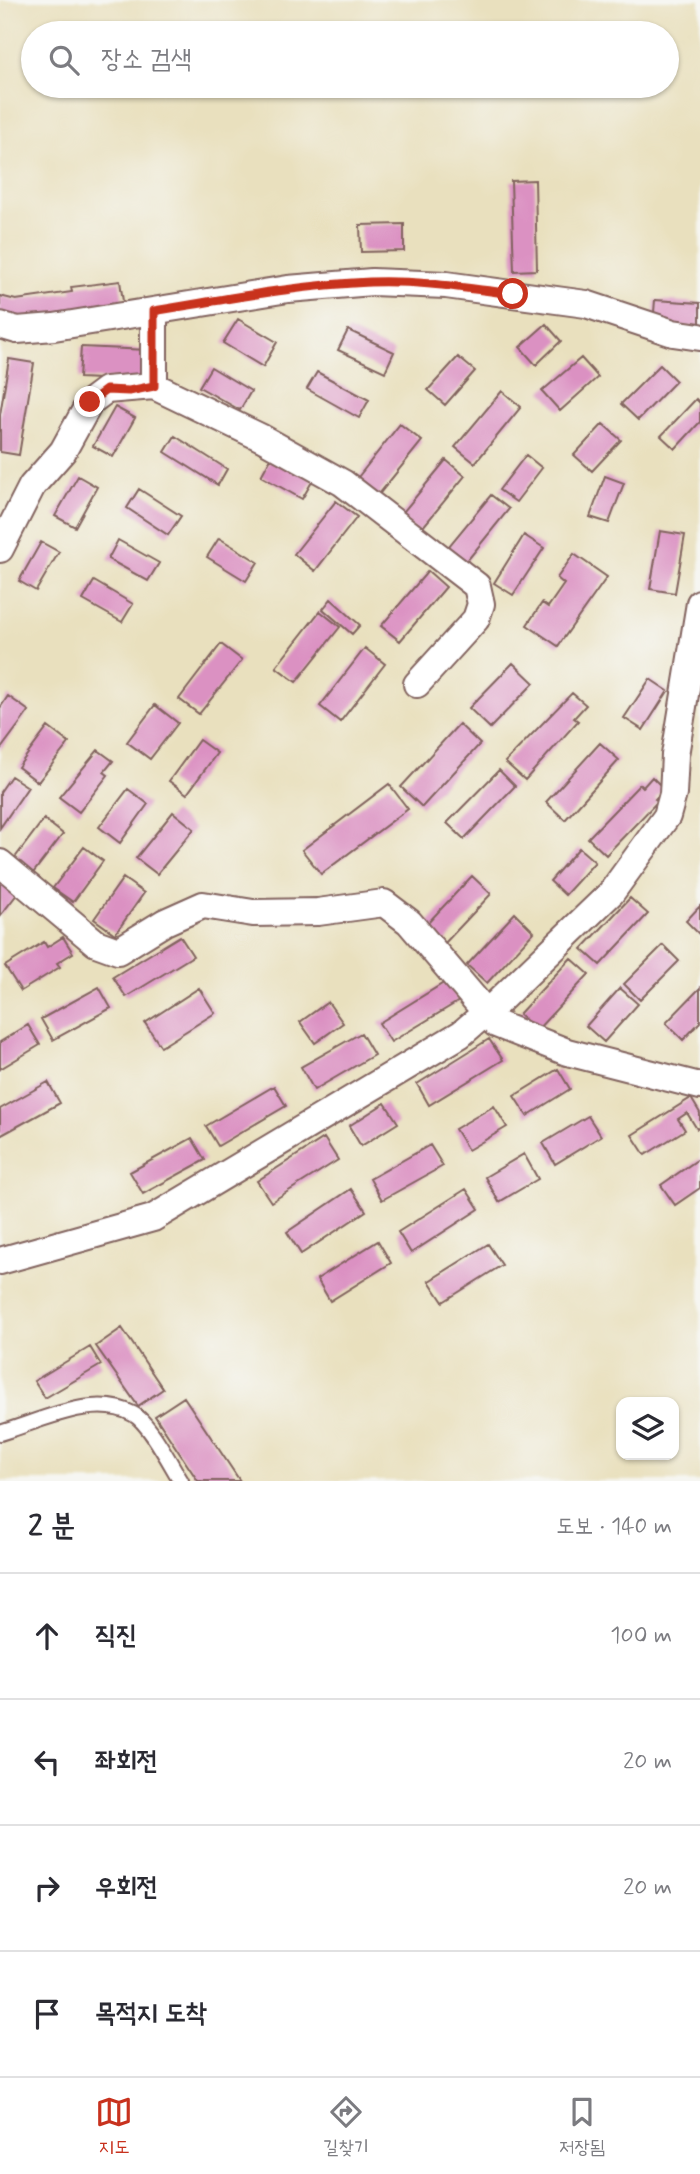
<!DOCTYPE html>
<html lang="ko">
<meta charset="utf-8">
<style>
body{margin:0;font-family:Mynerve,"Poor Story",sans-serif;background:#f2f2f3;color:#2b2b33}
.controls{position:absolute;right:21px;bottom:21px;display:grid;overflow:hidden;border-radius:14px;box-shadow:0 2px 5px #0004}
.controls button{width:63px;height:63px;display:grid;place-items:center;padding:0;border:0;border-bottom:2px solid #e1e1e2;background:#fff;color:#2b2b33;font:35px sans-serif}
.stop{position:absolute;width:21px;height:21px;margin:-16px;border:5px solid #c8321e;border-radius:50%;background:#fff}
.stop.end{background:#c8321e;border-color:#fff;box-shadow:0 2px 7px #0008}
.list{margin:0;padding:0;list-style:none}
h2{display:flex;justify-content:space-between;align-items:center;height:91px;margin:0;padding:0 28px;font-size:30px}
h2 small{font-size:23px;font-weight:400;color:#7c7c81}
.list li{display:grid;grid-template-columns:46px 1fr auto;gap:21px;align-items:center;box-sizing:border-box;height:126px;padding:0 28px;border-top:2px solid #e1e1e2}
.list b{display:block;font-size:26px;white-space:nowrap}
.list em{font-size:23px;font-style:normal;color:#7c7c81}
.icon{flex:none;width:38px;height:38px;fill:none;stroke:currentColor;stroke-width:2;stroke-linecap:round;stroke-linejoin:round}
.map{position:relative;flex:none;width:700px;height:1481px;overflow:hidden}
.search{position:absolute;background:#fff;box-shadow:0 2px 5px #0004;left:21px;right:21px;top:21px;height:77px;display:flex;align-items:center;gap:18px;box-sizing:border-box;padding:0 24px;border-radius:38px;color:#7c7c81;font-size:26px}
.sheet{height:595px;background:#fff}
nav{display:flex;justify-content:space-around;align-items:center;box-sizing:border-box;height:98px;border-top:2px solid #e1e1e2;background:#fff;font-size:19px;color:#7c7c81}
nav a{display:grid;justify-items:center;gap:4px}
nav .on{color:#c8321e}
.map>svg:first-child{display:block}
.building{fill:#db91c2}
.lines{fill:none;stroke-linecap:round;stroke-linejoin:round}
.lane-casing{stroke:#82635e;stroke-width:18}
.street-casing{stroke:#82635e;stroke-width:30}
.lane{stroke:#fff;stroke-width:14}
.street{stroke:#fff;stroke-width:26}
.route{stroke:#c8321e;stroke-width:9}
</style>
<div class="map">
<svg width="700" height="1481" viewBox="0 0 700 1481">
<rect width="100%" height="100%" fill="#f6f6f2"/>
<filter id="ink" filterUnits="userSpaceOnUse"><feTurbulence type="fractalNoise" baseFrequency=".0143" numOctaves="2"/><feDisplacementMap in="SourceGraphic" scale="14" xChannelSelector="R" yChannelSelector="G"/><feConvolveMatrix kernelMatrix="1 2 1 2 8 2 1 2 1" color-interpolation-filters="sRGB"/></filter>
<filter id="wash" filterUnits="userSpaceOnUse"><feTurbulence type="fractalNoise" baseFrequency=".00686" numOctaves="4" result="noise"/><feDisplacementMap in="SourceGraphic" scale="28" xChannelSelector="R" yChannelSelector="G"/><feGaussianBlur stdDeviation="1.57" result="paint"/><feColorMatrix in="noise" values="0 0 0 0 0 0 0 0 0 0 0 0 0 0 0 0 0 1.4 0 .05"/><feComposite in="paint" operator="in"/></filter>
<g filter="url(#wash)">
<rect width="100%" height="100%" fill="#e9e0be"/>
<g id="blocks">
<path class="building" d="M535,180L537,270L514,271L511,181Z
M404,224V251L361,252L360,225Z
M120,281L124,308L19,321L0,317V296L16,300L72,292L71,287Z
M655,300L700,303V328L653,325Z
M238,319L277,342L263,367L223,343Z
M546,324L561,341L536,365L520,347Z
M348,330L394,352L385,372L338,350Z
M81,347L148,350L146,381L79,378Z
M458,357L475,371L445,405L428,390Z
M581,358L598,377L560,411L542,391Z
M9,359L34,363L19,455L0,452V415Z
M660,365L676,381L638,420L621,404Z
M211,367L251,391L240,410L199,387Z
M317,372L369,400L359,418L307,389Z
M502,391L521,407L475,463L455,447Z
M696,399L700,403V422L675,449L661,436Z
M115,407L135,418L113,457L93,446Z
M400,424L422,441L376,498L355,481Z
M603,424L621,440L592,471L574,455Z
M175,436L227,469L218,485L165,452Z
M526,455L542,468L516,502L499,490Z
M272,456L313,480L302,499L261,476Z
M446,460L465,476L418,533L399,517Z
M78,476L97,487L75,527L55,516Z
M605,476L624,483L609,523L590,517Z
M139,489L181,516L168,535L127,508Z
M491,495L509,509L462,567L444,552Z
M336,501L357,517L315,571L294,554Z
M660,531L685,535L675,593L650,589Z
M524,535L544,548L513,595L494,583Z
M219,538L258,562L246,581L207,557Z
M118,540L159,563L148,581L108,559Z
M41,542L59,552L36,591L19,581Z
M574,554L607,577L558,646L527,625L542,603L548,607L564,584L557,578Z
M428,571L446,587L400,641L381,626Z
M94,581L133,604L122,622L83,600Z
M331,599L360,625L352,634L323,609Z
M320,611L340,627L296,682L276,667Z
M221,644L242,660L199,714L179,699Z
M365,648L385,664L340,722L320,706Z
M513,663L534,683L490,728L469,708Z
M650,679L668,691L643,730L624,718Z
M572,693L586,705L574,718L578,721L525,780L505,762Z
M8,696L29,711L0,750V708Z
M155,705L178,723L150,759L127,742Z
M459,724L480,744L422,807L401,787Z
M48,727L69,743L38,782L18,767Z
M199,740L217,753L187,794L169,781Z
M600,743L619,760L565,820L546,802Z
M98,750L113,761L104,772L108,775L79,812L59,797Z
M499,770L515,786L464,839L447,823Z
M11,776L28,787L0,828V792Z
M652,777L664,789L655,799L658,801L606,855L588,838L640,784L643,787Z
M389,784L408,809L321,874L302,850Z
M128,789L148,804L120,843L99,827Z
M173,812L194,829L157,874L136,858Z
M44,819L63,834L33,873L14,859Z
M84,847L103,861L73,902L53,888Z
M579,848L595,862L565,895L550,881Z
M0,873L21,889L0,916Z
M472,876L491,894L444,944L425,926Z
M123,878L144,893L115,934L94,919Z
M630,898L648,914L600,965L582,949Z
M700,906V935L686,921Z
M515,913L534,932L487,983L467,965Z
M180,936L193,956L126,997L113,977Z
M63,937L73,953L57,963L60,967L21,991L5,966L44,942L47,947Z
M663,945L679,961L640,1000L624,984Z
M571,958L589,974L537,1030L519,1014Z
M447,981L459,1001L391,1042L379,1023Z
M99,987L111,1008L53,1040L41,1019Z
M199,988L215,1013L161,1047L145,1023Z
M620,988L638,1004L604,1042L586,1026Z
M700,988V1022L683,1040L666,1023Z
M328,1002L343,1023L315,1043L300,1022Z
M28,1025L40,1045L0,1069V1042Z
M361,1033L374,1055L314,1090L301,1067Z
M489,1039L503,1060L429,1105L417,1084Z
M558,1069L570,1089L527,1116L514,1096Z
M48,1082L60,1103L0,1136V1109Z
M274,1086L286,1106L218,1146L206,1126Z
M691,1098L700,1113V1127L697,1129L687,1113L678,1119L685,1130L645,1155L632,1135Z
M385,1103L398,1123L361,1146L349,1126Z
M494,1106L507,1127L468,1150L455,1129Z
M588,1116L601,1136L555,1164L543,1143Z
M192,1138L205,1160L143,1194L130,1172Z
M324,1138L338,1160L271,1202L257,1181Z
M430,1145L443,1166L382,1200L370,1179Z
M524,1154L538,1179L499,1202L485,1177Z
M700,1158V1188L675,1205L661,1185Z
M351,1189L366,1211L301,1254L287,1232Z
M466,1189L479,1209L411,1253L398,1232Z
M378,1241L391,1263L330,1301L317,1279Z
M488,1244L502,1265L443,1302L429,1281Z
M122,1328L163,1389L138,1406L96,1346Z
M90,1347L101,1365L45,1398L34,1381Z
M184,1397L240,1481H198L155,1416Z"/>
</g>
</g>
<g filter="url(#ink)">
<use href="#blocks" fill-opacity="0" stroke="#82635e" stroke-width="2"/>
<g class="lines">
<g class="lane-casing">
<path id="lane" d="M0,1433C39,1422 93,1393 133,1414C149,1422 171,1465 181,1481"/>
</g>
<g class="street-casing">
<path id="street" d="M0,325L17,330L54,327L288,289L372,282L446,285L586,304L673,333L700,337
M154,386L262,438L343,483L477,586L481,604L476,619L417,684
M0,549L32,486L63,451L90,402L106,390L154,386V311
M0,863L96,943L118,951L165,922L203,905L253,913L318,912L384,903L409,922L496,1024L567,1052L700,1086
M0,1261L153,1218L461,1034L497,1003L611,893L667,816L673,794L675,755L700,603"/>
</g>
<use href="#lane" class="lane"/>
<use href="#street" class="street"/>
</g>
</g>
<g class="lines" filter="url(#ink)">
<path class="route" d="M90,402L106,390L129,391L154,386V311C226,299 298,285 370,282C418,280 466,288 513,294"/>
</g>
</svg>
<div class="controls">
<button><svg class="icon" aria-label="layers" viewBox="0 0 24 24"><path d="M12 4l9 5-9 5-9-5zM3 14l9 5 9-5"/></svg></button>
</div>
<div class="stop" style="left:513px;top:294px"></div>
<div class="stop end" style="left:90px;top:402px"></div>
<div class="search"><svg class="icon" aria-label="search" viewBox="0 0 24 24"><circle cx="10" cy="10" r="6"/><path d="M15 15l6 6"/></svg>장소 검색</div>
</div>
<section class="sheet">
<h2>2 분<small>도보 · 140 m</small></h2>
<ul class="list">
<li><svg class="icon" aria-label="ahead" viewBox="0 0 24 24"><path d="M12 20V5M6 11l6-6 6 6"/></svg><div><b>직진</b></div><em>100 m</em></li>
<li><svg class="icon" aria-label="left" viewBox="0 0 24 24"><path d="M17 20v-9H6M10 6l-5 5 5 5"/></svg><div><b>좌회전</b></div><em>20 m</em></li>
<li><svg class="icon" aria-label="right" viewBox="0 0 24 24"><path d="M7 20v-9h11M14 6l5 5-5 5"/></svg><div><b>우회전</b></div><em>20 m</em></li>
<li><svg class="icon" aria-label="arrive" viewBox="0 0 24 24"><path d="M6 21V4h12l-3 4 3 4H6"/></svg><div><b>목적지 도착</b></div></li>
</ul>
</section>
<nav>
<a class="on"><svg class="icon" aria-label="map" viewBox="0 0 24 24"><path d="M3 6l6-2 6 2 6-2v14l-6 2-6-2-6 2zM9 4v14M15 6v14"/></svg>지도</a>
<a><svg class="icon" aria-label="directions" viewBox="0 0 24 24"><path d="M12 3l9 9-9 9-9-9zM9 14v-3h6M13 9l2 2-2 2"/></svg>길찾기</a>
<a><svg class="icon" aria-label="saved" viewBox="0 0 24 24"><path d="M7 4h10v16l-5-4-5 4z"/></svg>저장됨</a>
</nav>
